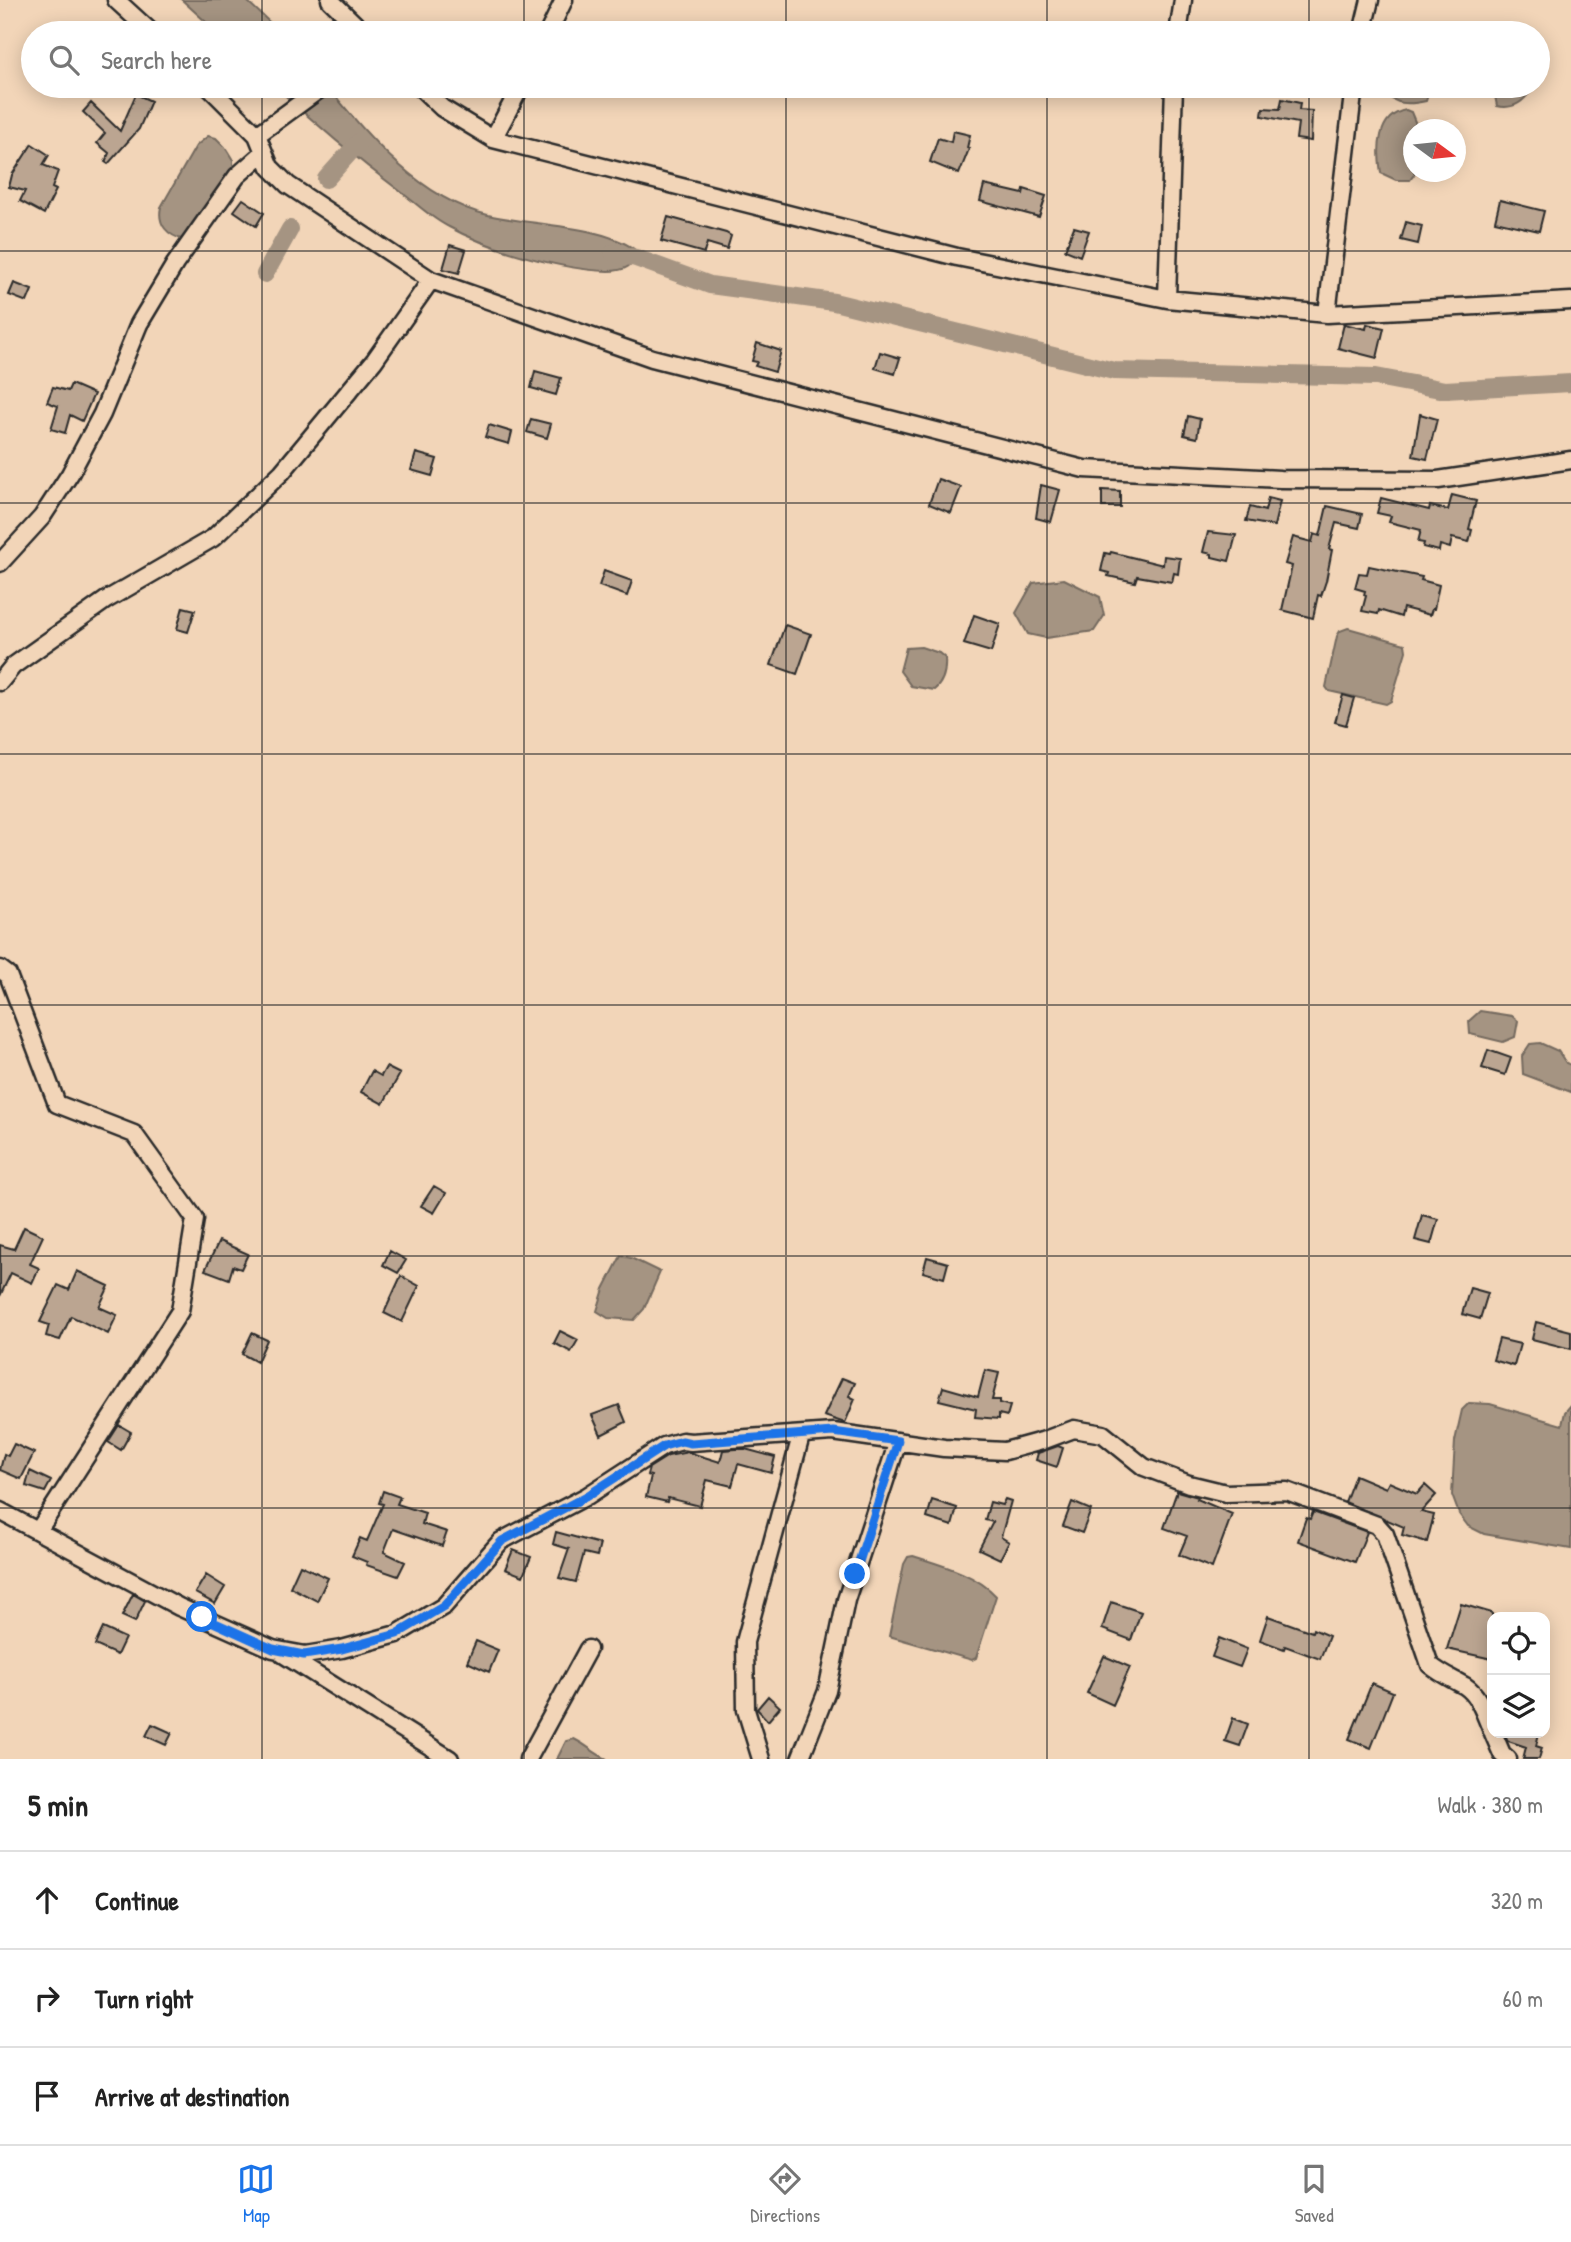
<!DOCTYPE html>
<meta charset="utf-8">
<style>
body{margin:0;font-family:"Patrick Hand",sans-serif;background:#f2f2f2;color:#222}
.controls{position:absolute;right:21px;bottom:21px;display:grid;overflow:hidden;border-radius:14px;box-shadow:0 4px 18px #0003}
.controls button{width:63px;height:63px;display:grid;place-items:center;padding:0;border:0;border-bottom:2px solid #e0e0e0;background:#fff;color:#222;font:35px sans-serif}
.compass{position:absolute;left:1403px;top:119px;width:63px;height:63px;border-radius:50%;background:#fff;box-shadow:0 4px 18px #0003;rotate:105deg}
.stop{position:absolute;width:21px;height:21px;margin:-16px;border:5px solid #1a73e8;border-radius:50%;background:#fff}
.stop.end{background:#1a73e8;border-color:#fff;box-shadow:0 2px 7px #0008}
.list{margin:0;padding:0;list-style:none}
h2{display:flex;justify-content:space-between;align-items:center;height:91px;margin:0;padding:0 28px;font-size:30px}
h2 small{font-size:23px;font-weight:400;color:#767676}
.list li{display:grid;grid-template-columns:46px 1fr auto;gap:21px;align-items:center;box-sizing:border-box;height:98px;padding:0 28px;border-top:2px solid #e0e0e0}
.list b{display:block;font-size:26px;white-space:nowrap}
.list em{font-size:23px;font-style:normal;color:#767676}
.icon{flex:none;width:38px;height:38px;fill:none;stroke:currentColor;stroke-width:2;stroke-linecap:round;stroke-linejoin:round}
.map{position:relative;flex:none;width:1571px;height:1759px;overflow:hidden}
.search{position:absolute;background:#fff;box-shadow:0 4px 18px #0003;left:21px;right:21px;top:21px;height:77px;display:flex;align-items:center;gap:18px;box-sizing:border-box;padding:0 24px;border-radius:38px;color:#767676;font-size:26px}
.sheet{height:385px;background:#fff}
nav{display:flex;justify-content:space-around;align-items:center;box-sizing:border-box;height:98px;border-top:2px solid #e0e0e0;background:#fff;font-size:19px;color:#767676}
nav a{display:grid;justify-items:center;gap:4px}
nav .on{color:#1a73e8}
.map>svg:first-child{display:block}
.water{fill:#a59482;stroke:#746a5f;stroke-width:2}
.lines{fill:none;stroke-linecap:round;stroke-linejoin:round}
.canal{stroke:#a59482;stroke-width:18}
.building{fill:#bba591;stroke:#2b2b2b;stroke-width:2}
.minor-casing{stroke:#2b2b2b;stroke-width:21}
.minor{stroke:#f2d5b8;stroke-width:16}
.route{stroke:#1a73e8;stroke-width:9}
.grid{fill:none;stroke:#2b2b2b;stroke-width:2;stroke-opacity:0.55}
</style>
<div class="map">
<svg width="1571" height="1759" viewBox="0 0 1571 1759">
<rect width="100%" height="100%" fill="#f2d5b8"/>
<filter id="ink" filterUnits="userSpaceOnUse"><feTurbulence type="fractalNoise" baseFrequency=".0143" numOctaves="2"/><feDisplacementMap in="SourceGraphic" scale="14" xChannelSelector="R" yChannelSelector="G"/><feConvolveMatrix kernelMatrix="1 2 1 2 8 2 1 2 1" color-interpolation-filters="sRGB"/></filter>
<g filter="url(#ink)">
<path class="water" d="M182,0H246L281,33H218Z
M275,86H327C369,137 420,199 488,215C530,225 600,225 634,249C637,267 623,271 608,271C562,270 489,249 449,227C432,219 417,204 401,192C357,159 315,124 275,86Z
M1383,86H1431L1426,101C1408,105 1396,105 1383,92Z
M1493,86H1534V87C1524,101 1515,110 1497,106Z
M1406,110L1411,112L1418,129L1414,130V172H1416L1410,180H1396L1381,173C1377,150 1377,115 1406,110Z
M208,136L216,138L225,147L233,160V174L185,240C168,236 157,225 161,207L196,146Z
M1064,579L1100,597L1104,616L1094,631L1046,638L1028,634L1016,613L1033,583Z
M1348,628L1405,644L1406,651L1391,701L1386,704L1329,691L1326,687L1337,636L1340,631Z
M921,647L939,653L945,658C946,671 944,682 934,690L911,686L900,671L906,648Z
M1480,1011L1512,1016L1518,1021L1515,1037L1503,1042L1470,1034L1469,1021Z
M1540,1043L1558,1051L1566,1063L1571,1065V1092L1523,1074L1522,1056L1530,1044Z
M621,1256L631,1258L660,1272L644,1309L634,1320L608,1318L597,1311L604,1289Z
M1469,1403L1490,1404L1562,1425L1565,1412L1571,1405V1549L1484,1534L1468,1526L1459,1514L1452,1495L1455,1441L1462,1410Z
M913,1556C941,1565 976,1574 996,1596L976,1658L972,1660L889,1636L904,1564L908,1557Z
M574,1739C587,1745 594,1754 607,1759H557L566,1741Z"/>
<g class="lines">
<path class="canal" d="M326,179L360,141
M613,253L636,258L710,285L834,302L1114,371L1376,377L1445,390L1571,383
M265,274L290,229"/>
</g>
<path class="building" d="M136,94L151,101L139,129L108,164L105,162L109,153L97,143L105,133L83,112L91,103L120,131Z
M1282,99L1300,103L1299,110L1312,111L1311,141L1296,139L1298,123L1262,116L1263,108L1280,109Z
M953,131L970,135L967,148L969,149L959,174L930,162L938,138L951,142Z
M32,144L49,155L43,165L58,171L52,188L56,190L44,214L20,201L25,191L9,187L12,175Z
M984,185L1023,194L1024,189L1046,196L1039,217L980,201Z
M243,199L264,213L256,226L234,211Z
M1500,200L1544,211L1539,231L1495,221Z
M668,217L726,233L731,236L727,249L707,243L704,253L661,241Z
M1406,222L1422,226L1418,244L1401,240Z
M1074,227L1089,231L1080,256L1065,250Z
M450,245L466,250L459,273L443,269Z
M14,283L32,290L27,302L9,295Z
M1344,324L1366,329L1367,324L1384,328L1377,358L1338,348Z
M757,343L781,351L775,372L755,366L757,362L752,361Z
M880,352L900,358L895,374L875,368Z
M535,371L561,378L556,395L531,388Z
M71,384L94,394L82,421L70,415L65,433L51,429L58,406L47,402L53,387L68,391Z
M1420,414L1437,419L1427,459L1413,456Z
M1188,416L1200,419L1197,438L1184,435Z
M531,419L551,424L547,438L527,432Z
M489,425L512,432L509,444L485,437Z
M416,453L437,459L432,476L411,470Z
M938,479L961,487L951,513L929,504Z
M1041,485L1060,490L1051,522L1036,518Z
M1102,490L1120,491V507H1102Z
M1452,495L1476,501L1469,529L1472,530L1469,542L1452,538L1450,548L1440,545L1439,551L1423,547L1424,543L1418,542L1421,530L1389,522L1391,516L1377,513L1381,498L1429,510L1430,506L1448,510Z
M1268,498L1280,501L1274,526L1246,521L1250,507L1265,511Z
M1327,506L1362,514L1359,528L1336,523L1329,549L1332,550L1326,581L1321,596L1318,595L1313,618L1282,610L1292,566L1285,564L1293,537L1312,542L1314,534L1320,536Z
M1208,532L1236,535L1229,561L1212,557V554L1203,552Z
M1111,552L1163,565L1164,556L1180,558L1178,574L1174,573L1172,582L1137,576L1135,582L1108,576L1109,573L1101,571L1105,553L1110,554Z
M1369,566L1422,577L1421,580L1439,585L1434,609H1432L1430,615L1403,608L1401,617L1379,610L1378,614L1362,611L1366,596L1364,595L1365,591L1355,588L1359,573L1367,574Z
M604,571L632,581L627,596L599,586Z
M183,607L195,610L188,632L177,629Z
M974,615L1000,624L991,652L964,644Z
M785,625L811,634L797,674L771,665Z
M1343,695L1354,698L1346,725L1335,722Z
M1488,1050L1511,1058L1505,1075L1482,1068Z
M386,1067L400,1074L383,1104L361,1092L372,1071L381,1076Z
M434,1186L446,1193L434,1213L421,1206Z
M1422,1215L1438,1219L1431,1244L1415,1240Z
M24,1227L43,1236L30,1264L39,1268L32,1283L11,1273L0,1296V1245L14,1249Z
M219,1241L248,1254L241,1269L233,1266L229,1279L205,1270Z
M390,1251L406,1260L398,1273L383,1265Z
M927,1257L948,1263L944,1278L923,1272Z
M77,1271L109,1286L99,1307L117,1315L108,1334L71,1316L60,1340L46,1336L49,1325L40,1322L58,1285L69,1290Z
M401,1276L419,1286L402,1322L384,1313Z
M1470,1288L1488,1293L1480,1319L1462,1314Z
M1536,1322L1571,1331V1349L1532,1339Z
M560,1331L578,1340L571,1352L554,1343Z
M252,1333L267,1340L257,1362L242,1354Z
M1499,1339L1520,1344L1514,1366L1493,1360Z
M985,1370L999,1373L992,1400H1000V1403L1010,1406L1007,1416L999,1414V1419L975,1417L976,1409L939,1400L943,1387L978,1397Z
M842,1378L855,1383L849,1396L855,1399L845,1423L824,1416Z
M619,1405L626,1422L601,1435L592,1415Z
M119,1425L131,1432L121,1450L108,1442Z
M14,1444L34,1453L21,1479L0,1470L4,1454L8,1456Z
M1058,1446L1063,1448L1057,1467L1036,1460L1038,1453Z
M736,1449H745L775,1457L771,1473L738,1464L732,1486L707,1480L700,1506L668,1498L667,1502L646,1497L651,1476L647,1475L649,1468L668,1456L688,1452L720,1462L723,1450Z
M30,1471L51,1481L45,1492L26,1486Z
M1355,1475L1386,1488L1389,1482L1417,1494L1425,1485L1436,1495L1421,1512L1434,1515L1427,1542L1402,1535L1404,1527L1345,1502Z
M383,1491L400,1497L397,1504L425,1513L422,1524L447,1532L442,1546L393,1529L384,1552L405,1562L398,1576L366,1565L367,1562L352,1556L360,1538L367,1541L383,1504L379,1503Z
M1177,1491L1198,1497L1197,1499L1232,1514L1212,1568L1179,1555L1187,1536L1164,1528Z
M1005,1499L1011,1501L1001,1537L1009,1542L1000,1559L979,1549L993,1522L985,1520L990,1502L1002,1505Z
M932,1500L957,1508L952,1526L927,1518Z
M1072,1502L1091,1510L1082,1533L1063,1526Z
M1313,1512L1367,1532L1355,1562L1298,1541L1306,1518L1310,1519Z
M556,1532L600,1544L597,1556L584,1553L576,1582L559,1578L569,1549L553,1544Z
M513,1550L531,1557L523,1576L505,1569Z
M300,1565L328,1578L317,1601L290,1587Z
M206,1575L225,1587L215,1604L195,1593Z
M133,1594L145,1601L135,1622L122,1616Z
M1111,1602L1141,1612L1131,1640L1102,1629Z
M1461,1604L1492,1613V1659L1447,1649Z
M1268,1616L1312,1632L1313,1629L1329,1636L1320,1659L1285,1646L1284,1649L1260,1640Z
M103,1628L125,1638L117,1655L95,1645Z
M1219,1638L1247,1649L1240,1667L1212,1657Z
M476,1641L498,1650L489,1672L467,1662Z
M1104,1656L1130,1667L1113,1705L1087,1693Z
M1372,1683L1393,1692L1371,1748L1349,1739Z
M768,1696L780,1707L768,1721L757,1709Z
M1233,1718L1248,1724L1240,1746L1225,1741Z
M152,1724L172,1733L166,1745L146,1736Z
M1504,1733H1539L1536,1746L1542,1748L1539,1759H1523L1526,1747L1508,1741Z"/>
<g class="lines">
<g class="minor-casing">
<path id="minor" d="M116,0L152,33
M330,0L364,33
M548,33L564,0
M1178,33L1183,0
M1362,33L1370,0
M208,86L257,135L270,167L288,185L431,280L652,358L1084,469L1280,479L1438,480L1571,460
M419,86L442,108L493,139L957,257L1167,299L1327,314L1571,301
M257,135L324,86
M493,139L521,86
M1167,299L1174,86
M1327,314L1354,86
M0,563L42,517L70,474L102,414L139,324L175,264L237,176L263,153
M0,682L13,666L106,600L213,538L282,472L374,361L431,280
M0,969L8,975L57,1104L134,1134L195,1219L180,1311L38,1531
M0,1511L179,1607L273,1649L305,1655L342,1649L397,1634L444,1606L501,1541L587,1496L664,1446L682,1441L691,1442L833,1432L944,1448L1005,1451L1042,1441L1074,1429L1103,1434L1144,1467L1189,1484L1226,1493L1287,1491L1377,1525L1385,1534L1430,1665C1442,1675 1453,1679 1465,1686C1480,1696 1485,1716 1492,1731
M283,1654L450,1759
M1493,1733L1502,1754L1508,1759
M528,1759L588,1649
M761,1759L746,1710L745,1642L801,1436
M800,1759L827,1691L846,1600L898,1441"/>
</g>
<use href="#minor" class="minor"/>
</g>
</g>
<g class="lines" filter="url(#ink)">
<path class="route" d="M202,1617L273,1649L304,1655L342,1649L397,1634L444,1606L502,1541L587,1496L664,1446L682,1441L691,1443L833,1432L898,1441L855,1574"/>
</g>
<path class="grid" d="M262,0V33M524,0V33M786,0V33M1047,0V33M1309,0V33M262,86V1759M524,86V1759M786,86V1759M1047,86V1759M1309,86V1759M0,251H1571M0,503H1571M0,754H1571M0,1005H1571M0,1256H1571M0,1508H1571"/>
</svg>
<div class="controls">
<button><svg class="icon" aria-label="locate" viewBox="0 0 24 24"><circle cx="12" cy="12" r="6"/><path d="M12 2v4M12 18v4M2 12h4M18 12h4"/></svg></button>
<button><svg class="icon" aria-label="layers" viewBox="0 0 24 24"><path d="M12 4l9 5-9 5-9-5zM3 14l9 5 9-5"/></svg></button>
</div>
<svg class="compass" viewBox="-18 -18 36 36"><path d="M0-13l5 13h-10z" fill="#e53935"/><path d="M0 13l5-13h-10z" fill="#767676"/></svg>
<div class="stop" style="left:202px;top:1617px"></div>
<div class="stop end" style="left:855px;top:1574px"></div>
<div class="search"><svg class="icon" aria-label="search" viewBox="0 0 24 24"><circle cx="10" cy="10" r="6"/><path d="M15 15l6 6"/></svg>Search here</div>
</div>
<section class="sheet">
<h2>5 min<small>Walk · 380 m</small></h2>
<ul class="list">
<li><svg class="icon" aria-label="ahead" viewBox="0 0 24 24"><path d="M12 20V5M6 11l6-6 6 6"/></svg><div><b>Continue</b></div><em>320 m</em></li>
<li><svg class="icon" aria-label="right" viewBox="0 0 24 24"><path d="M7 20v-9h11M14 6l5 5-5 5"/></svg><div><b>Turn right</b></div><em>60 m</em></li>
<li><svg class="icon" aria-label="arrive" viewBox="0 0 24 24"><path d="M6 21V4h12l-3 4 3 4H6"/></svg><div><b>Arrive at destination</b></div></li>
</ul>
</section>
<nav>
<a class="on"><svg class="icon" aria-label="map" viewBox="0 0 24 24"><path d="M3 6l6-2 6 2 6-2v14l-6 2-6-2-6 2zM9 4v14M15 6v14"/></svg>Map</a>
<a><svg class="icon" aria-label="directions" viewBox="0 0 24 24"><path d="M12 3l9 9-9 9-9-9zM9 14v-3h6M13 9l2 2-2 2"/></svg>Directions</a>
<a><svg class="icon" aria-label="saved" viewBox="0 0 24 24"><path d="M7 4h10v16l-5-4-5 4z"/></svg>Saved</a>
</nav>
